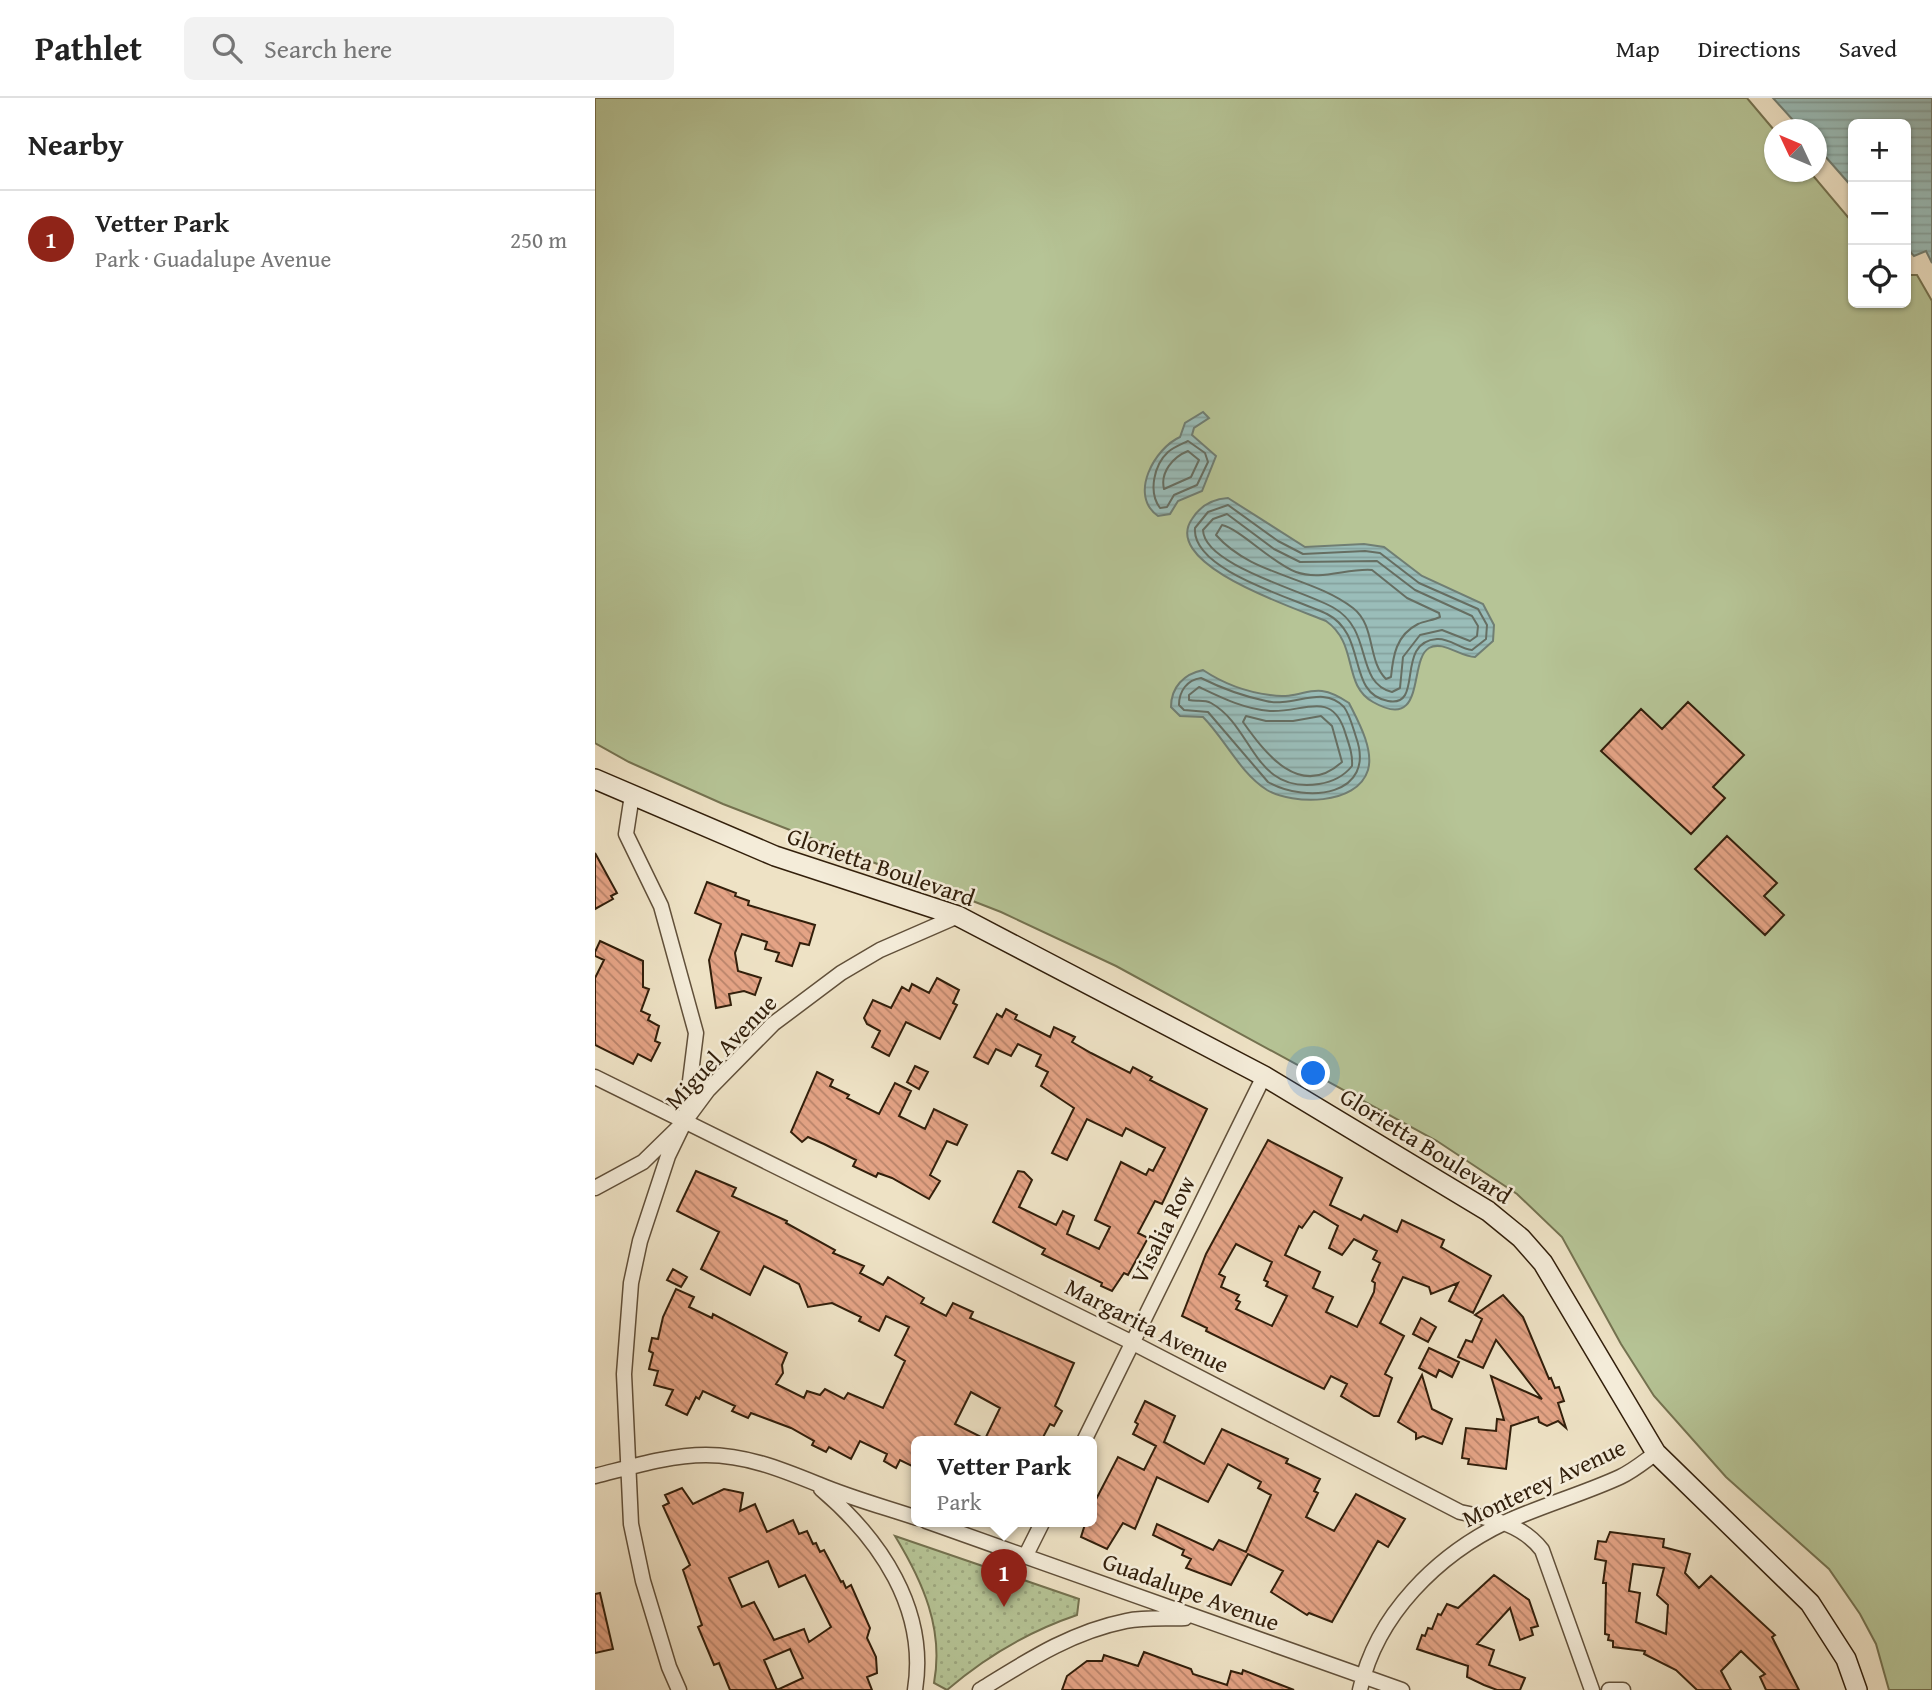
<!DOCTYPE html>
<meta charset="utf-8">
<style>
body{margin:0;font-family:"Gentium Book Plus",serif;background:#f2f2f2;color:#222}
.controls{position:absolute;right:21px;top:21px;display:grid;overflow:hidden;border-radius:10px;box-shadow:0 2px 5px #0004}
.controls button{width:63px;height:63px;display:grid;place-items:center;padding:0;border:0;border-bottom:2px solid #e0e0e0;background:#fff;color:#222;font:35px sans-serif}
.compass{position:absolute;left:1169px;top:21px;width:63px;height:63px;border-radius:50%;background:#fff;box-shadow:0 2px 5px #0004;rotate:314deg}
.you{position:absolute;left:719px;top:976px;width:24px;height:24px;margin:-18px;border:5px solid #fff;border-radius:50%;background:#1a73e8;box-shadow:0 0 0 10px #1a73e833}
.badge{display:grid;place-items:center;width:46px;height:46px;border-radius:50%;background:#8f2418;color:#fff;font-size:23px;font-weight:700}
.pin{position:absolute;translate:-50% -58px;filter:drop-shadow(0 2px 4px #0008)}
.pin::after{content:'';position:absolute;top:37px;width:24px;height:21px;background:inherit;clip-path:polygon(0 0,100% 0,50% 100%)}
.popup{position:absolute;left:316px;top:1338px;width:186px;height:91px;box-sizing:border-box;display:grid;place-content:center;border-radius:10px;background:#fff;filter:drop-shadow(0 2px 5px #0005);font-size:23px;white-space:nowrap;color:#767676}
.popup b{font-size:26px;color:#222}
.popup::after{content:'';position:absolute;left:50%;top:100%;margin-left:-14px;border:14px solid transparent;border-top-color:#fff}
.list{margin:0;padding:0;list-style:none}
h2{display:flex;justify-content:space-between;align-items:center;height:91px;margin:0;padding:0 28px;font-size:30px}
h2 small{font-size:23px;font-weight:400;color:#767676}
.list li{display:grid;grid-template-columns:46px 1fr auto;gap:21px;align-items:center;box-sizing:border-box;height:98px;padding:0 28px;border-top:2px solid #e0e0e0}
.list b{display:block;font-size:26px;white-space:nowrap}
.list p{margin:0;font-size:23px;white-space:nowrap;color:#767676}
.list em{font-size:23px;font-style:normal;color:#767676}
.icon{flex:none;width:38px;height:38px;fill:none;stroke:currentColor;stroke-width:2;stroke-linecap:round;stroke-linejoin:round}
.map{position:relative;flex:none;width:1337px;height:1592px;overflow:hidden}
header{display:flex;align-items:center;gap:42px;box-sizing:border-box;height:98px;padding:0 35px;background:#fff;border-bottom:2px solid #e0e0e0}
header strong{font-size:33px}
nav{display:flex;gap:38px;margin-inline-start:auto;font-size:24px}
.search{width:490px;height:63px;background:#f2f2f2;display:flex;align-items:center;gap:18px;box-sizing:border-box;padding:0 24px;border-radius:10px;color:#767676;font-size:26px}
main{display:flex}
aside{flex:1;background:#fff}
.map>svg:first-child{display:block}
.green{fill:#b6c496;stroke:#747250;stroke-width:2}
.park{fill:url(#park-dots);stroke:#747250;stroke-width:2}
.water{fill:url(#water-rules);stroke:#707e73;stroke-width:2}
.lines{fill:none;stroke-linecap:round;stroke-linejoin:round}
.shore{stroke:#666e62;stroke-width:2}
.building{fill:url(#building-back-hatch);stroke:#321f0b;stroke-width:2;fill-rule:evenodd}
.street-casing{stroke:#61503a;stroke-width:17}
.secondary-casing{stroke:#321f0b;stroke-width:22}
.street{stroke:#f4ecd9;stroke-width:14}
.secondary{stroke:#f4ecd9;stroke-width:19}
.labels{text-anchor:middle;stroke-width:5;stroke-linejoin:round;paint-order:stroke}
.street-label{font-size:24px;fill:#321f0b;stroke:#f4ecd9}
</style>
<header>
<strong>Pathlet</strong>
<div class="search"><svg class="icon" aria-label="search" viewBox="0 0 24 24"><circle cx="10" cy="10" r="6"/><path d="M15 15l6 6"/></svg>Search here</div>
<nav><a>Map</a><a>Directions</a><a>Saved</a></nav>
</header>
<main>
<aside>
<h2>Nearby<small></small></h2>
<ul class="list">
<li><span class="badge">1</span><div><b>Vetter Park</b><p>Park · Guadalupe Avenue</p></div><em>250 m</em></li>
</ul>
</aside>
<div class="map">
<svg width="1337" height="1592" viewBox="0 0 1337 1592">
<defs>
<pattern id="park-dots" width="8" height="8" patternUnits="userSpaceOnUse" patternTransform="scale(1.75)"><rect width="8" height="8" fill="#b6c496"/><path d="M2 2h.1M6 6h.1" fill="none" stroke="#9da880" stroke-width="1.8" stroke-linecap="round"/></pattern>
<pattern id="water-rules" width="6" height="5" patternUnits="userSpaceOnUse" patternTransform="scale(1.75)"><rect width="6" height="5" fill="#9abdb9"/><path d="M0 2.5h6" fill="none" stroke="#85a29e"/></pattern>
<pattern id="building-back-hatch" width="6" height="6" patternUnits="userSpaceOnUse" patternTransform="scale(1.75)"><rect width="6" height="6" fill="#e4a385"/><path d="M-1 5l2 2M0 0l6 6M5-1l2 2" fill="none" stroke="#b9846b"/></pattern>
</defs>
<rect width="100%" height="100%" fill="#eee2c5"/>
<filter id="stains"><feTurbulence type="fractalNoise" baseFrequency=".00286" numOctaves="4"/><feColorMatrix values="0 0 0 0 .2 0 0 0 0 .09 0 0 0 0 .02 0 0 0 .5 -.17"/></filter>
<radialGradient id="worn" r=".72"><stop offset=".6" stop-color="#630" stop-opacity="0"/><stop offset="1" stop-color="#630" stop-opacity=".3"/></radialGradient>
<path class="green" d="M0,0H1152L1179,32L1180,74H1215L1258,125V205H1311V177H1322L1337,203V1592H1294L1281,1546L1265,1516L1234,1471L1131,1379L1059,1298L1026,1246L967,1139L922,1096L842,1043L521,868L406,814L128,706L34,664L0,645Z"/>
<path class="park" d="M300,1438L484,1501L482,1517C435,1533 389,1560 352,1592L339,1585C349,1531 328,1484 300,1438Z"/>
<path class="water" d="M1178,0H1337V165L1331,153L1319,158L1311,149V26H1258V90L1222,49V32L1206,31Z
M608,314L614,320L599,330L597,337L621,358L607,393L583,403L575,416L563,418C533,397 560,350 585,339L590,325Z
M633,400L710,449L769,446L789,449L827,478L888,506L899,527L898,543L880,559C865,559 848,542 834,550C813,562 832,635 778,604C747,587 764,546 731,523C703,511 565,467 597,421C605,408 618,401 633,400Z
M608,572C629,586 651,594 675,597C712,603 716,579 754,605C763,623 779,651 773,672C762,708 698,707 672,692C645,675 630,641 608,619L585,618L576,609C576,589 589,576 608,572Z"/>
<g class="lines">
<path class="shore" d="M593,343L610,355L613,364L602,387L579,397L572,409L565,410C553,394 559,367 573,354C579,349 587,346 593,343Z
M593,353L604,362L596,379L569,391C565,374 578,359 593,353Z
M633,407L683,443L708,456L770,453L785,455L824,485L883,511L892,527L891,541L877,552C865,551 855,540 842,541C799,544 830,610 793,603C751,595 773,537 732,516C702,501 596,473 600,430L613,414Z
M632,416L679,451L705,464L782,463L820,492L877,518L883,528L882,538L875,543L847,532L825,537L808,559L805,590L797,594C759,584 779,533 739,510C713,494 609,468 608,432L618,421Z
M627,427C645,431 677,465 701,474C726,483 752,470 777,472L812,500L844,515L845,519C839,522 830,523 823,526C801,537 798,558 796,579L791,581C772,562 781,528 758,510C716,478 657,478 621,437Z
M606,580C628,591 647,598 671,603C698,610 728,586 749,609C755,617 758,630 761,639C782,698 712,706 673,684L613,614L589,612L584,607C584,593 592,582 606,580Z
M604,589C627,600 649,611 675,613C707,615 735,592 749,631C753,644 758,655 757,668C749,678 737,684 724,686C658,696 659,629 616,605C609,601 601,604 594,602V597Z
M651,618L671,623H698L726,618L737,628L747,664C705,702 670,655 648,624Z"/>
</g>
<path class="building" d="M1093,604L1149,657L1118,689L1130,700L1096,736L1006,653L1046,611L1067,631Z
M1132,738L1182,785L1169,798L1189,817L1170,837L1100,771Z
M0,755L22,795L16,798L18,801L0,811Z
M112,784L141,795L140,798L154,803L153,807L220,827L214,847L205,845L197,868L181,863L184,855L170,851L172,844L147,836L140,855L143,873L166,880L160,897L149,893L134,896L136,907L121,910L114,862L126,826L100,815Z
M5,843L48,863V889L54,891L46,913L55,917L53,922L64,928L60,943L65,945L56,963L43,956L38,966L0,947V880L9,862L0,858V854Z
M342,880L364,892L358,905L362,907L345,941L311,924L294,958L277,949L285,933L272,926L269,920L278,902L296,910L307,889L314,893L317,886L334,895Z
M411,911L422,917L420,921L455,939L459,929L480,939L477,944L496,955L535,975L538,969L557,979L555,982L612,1011L567,1106L560,1103L543,1135L553,1140L546,1153L533,1177L529,1175L517,1193L506,1188L507,1185L447,1156L450,1151L398,1124L423,1073L429,1074L437,1082L424,1109L461,1127L468,1113L479,1118L472,1136L504,1151L515,1129L500,1122L526,1064L551,1077L554,1071L558,1073L570,1050L531,1030L527,1038L492,1021L472,1062L457,1055L479,1010L446,988L453,974L441,968L446,957L423,946L416,958L401,951L393,966L379,959L402,916L407,919Z
M320,968L333,974L324,991L312,984Z
M222,974L238,982L235,988L254,997L252,1000L284,1016L300,985L316,993L304,1018L330,1031L339,1011L372,1027L362,1047L352,1043L335,1077L345,1083L334,1101L297,1080L283,1075L281,1079L258,1068L261,1062L229,1046L213,1039L207,1044L196,1034Z
M673,1042L747,1080L735,1107L766,1122L769,1117L802,1134L807,1122L849,1142L846,1149L896,1178L878,1215L854,1203L863,1185L836,1196L834,1189L808,1179L785,1225L809,1238L790,1276L797,1280L784,1318H779L746,1298L752,1286L736,1278L729,1291L611,1233L612,1230L587,1218L611,1156ZM719,1113L743,1128L734,1150L747,1157L759,1141L782,1153L778,1161L785,1165L777,1183L780,1185L779,1194L762,1229L731,1214L738,1199L718,1190L725,1174L690,1157L704,1128L707,1130ZM641,1146L677,1164L669,1182L673,1184L671,1188L692,1198L677,1228L641,1211L645,1204L641,1202L644,1197L626,1189L630,1179L624,1176Z
M101,1073L141,1090L137,1098L192,1123L191,1125L240,1152L238,1155L269,1168L265,1175L288,1187L293,1179L329,1200L326,1205L351,1218L358,1205L378,1214L375,1220L479,1265L460,1308L467,1313L459,1328L455,1326L446,1343H321V1370L305,1362L301,1370L289,1363L292,1356L265,1343L256,1361L234,1349L231,1354L217,1347L219,1343L196,1330L156,1315L153,1320L137,1313L140,1308L108,1293L104,1301L101,1299L92,1317L71,1307L78,1292L59,1287L63,1273L54,1271L58,1255L54,1253L57,1240L63,1241L68,1219L81,1191L99,1199L94,1209L117,1220L118,1216L192,1255L187,1267L188,1275L181,1286L209,1300L212,1293L225,1297L230,1291L249,1301L253,1295L288,1310L310,1263L300,1257L314,1229L291,1218L284,1233L264,1223L266,1219L237,1205L213,1209L204,1186L169,1168L155,1197L106,1171L124,1134L82,1113ZM376,1294L405,1310L390,1341L360,1326Z
M78,1171L92,1179L86,1189L72,1182Z
M908,1197L928,1219L954,1281L956,1280L960,1290L964,1289L969,1303L963,1305L971,1330L963,1323L952,1328L944,1324L943,1319L916,1328L911,1371L873,1366L874,1361L867,1360L871,1330L901,1333L902,1321L909,1322L896,1278L947,1301L901,1242L888,1270L863,1259L871,1242L877,1244L887,1221L880,1217Z
M826,1220L841,1229L833,1244L818,1236Z
M834,1250L864,1264L857,1279L844,1272L841,1279L824,1270Z
M827,1277L837,1311L857,1321L847,1346L828,1338L821,1341V1335L803,1324Z
M550,1303L580,1318L569,1344L609,1366L627,1331L693,1361L691,1365L725,1381L719,1393L723,1395L711,1419L739,1433L761,1396L810,1421L793,1449L783,1443L737,1524L714,1515L712,1517L676,1494L688,1473L653,1456L636,1487L591,1470L596,1461L587,1457L589,1452L558,1437L562,1426L618,1452L624,1442L651,1454L676,1397L663,1390L666,1384L633,1366L613,1404L562,1379L540,1431L528,1425L512,1451L486,1439L491,1423H496V1411L523,1359L549,1372L561,1348L538,1336L543,1326L540,1324Z
M87,1390L98,1406L129,1391L148,1395L145,1413L160,1406L172,1434L198,1422L204,1436L212,1433L218,1446L221,1445L225,1454L229,1452L246,1484L248,1483L251,1490L256,1487L275,1530L272,1540L281,1559L282,1575L272,1579L277,1592H135L124,1565L119,1567L103,1529L107,1527L88,1472L95,1467L68,1408L74,1405L70,1397ZM173,1463L184,1489L210,1477L236,1529L214,1544L209,1531L179,1542L159,1504L147,1509L134,1480ZM195,1551L208,1580L182,1592L169,1562Z
M1015,1434L1069,1441L1068,1449L1095,1456L1090,1475L1104,1490L1116,1478L1180,1537L1177,1539L1204,1592H1171L1165,1579L1170,1576L1146,1553L1126,1573L1136,1592H1102L1081,1572L1049,1556L1050,1553L1018,1549V1543L1013,1542L1014,1537L1010,1536L1011,1485H1008L1011,1463L1000,1461L1003,1443L1011,1444ZM1038,1466L1069,1470L1062,1497L1073,1507L1071,1536L1041,1524L1045,1495L1034,1493Z
M899,1477L934,1502L943,1528L936,1530L938,1537L925,1542L915,1510L882,1546L899,1552L894,1567L930,1580L925,1592H902L889,1587L872,1579L873,1568L822,1551L827,1537L830,1538L833,1530L837,1531L843,1516L846,1517L852,1506L863,1510Z
M5,1495L18,1551L0,1555V1496Z
M549,1554L596,1571L598,1576L632,1587L636,1573L647,1576L648,1572L699,1592H467L472,1578L492,1563H507L509,1557L543,1568Z"/>
<g class="lines">
<g class="street-casing">
<path id="street" d="M37,697L31,736L66,808L101,935L90,1023L73,1058L45,1143L36,1185L29,1276L36,1426L48,1483L74,1569L84,1592
M0,979L538,1245L865,1414C897,1421 926,1425 947,1452L997,1592
M0,1090L48,1064L90,1023L113,992L178,926L246,875L285,852L363,818
M489,1343L669,978
M0,1378C36,1369 74,1357 111,1357C152,1357 188,1372 225,1387C256,1400 289,1409 322,1420
M226,1391C285,1441 333,1511 320,1592
M331,1423L807,1592
M431,1457L448,1423
M385,1592C432,1563 476,1534 531,1523C550,1519 571,1521 590,1520
M765,1592C781,1517 843,1456 911,1424C948,1407 988,1396 1025,1379C1038,1373 1050,1363 1061,1355
M1014,1592H1028"/>
</g>
<g class="secondary-casing">
<path id="secondary" d="M0,681L180,758L363,818L669,978L893,1113L926,1140L948,1165L1061,1355L1215,1505L1251,1561L1262,1592"/>
</g>
<use href="#street" class="street"/>
<use href="#secondary" class="secondary"/>
</g>
<g class="labels">
<g class="street-label">
<text transform="translate(286 769) rotate(19)" y="8">Glorietta Boulevard</text>
<text transform="translate(126 954) rotate(-46)" y="8">Miguel Avenue</text>
<text transform="translate(831 1048) rotate(32)" y="8">Glorietta Boulevard</text>
<text transform="translate(568 1132) rotate(-64)" y="8">Visalia Row</text>
<text transform="translate(552 1228) rotate(27)" y="8">Margarita Avenue</text>
<text transform="translate(949 1385) rotate(-25)" y="8">Monterey Avenue</text>
<text transform="translate(596 1494) rotate(20)" y="8">Guadalupe Avenue</text>
</g>
</g>
<rect width="100%" height="100%" filter="url(#stains)"/>
<rect width="100%" height="100%" fill="url(#worn)"/>
</svg>
<div class="controls">
<button>+</button>
<button>−</button>
<button><svg class="icon" aria-label="locate" viewBox="0 0 24 24"><circle cx="12" cy="12" r="6"/><path d="M12 2v4M12 18v4M2 12h4M18 12h4"/></svg></button>
</div>
<svg class="compass" viewBox="-18 -18 36 36"><path d="M0-13l5 13h-10z" fill="#e53935"/><path d="M0 13l5-13h-10z" fill="#767676"/></svg>
<div class="you"></div>
<div class="pin badge" style="left:409px;top:1509px">1</div>
<div class="popup"><b>Vetter Park</b>Park</div>
</div>
</main>
